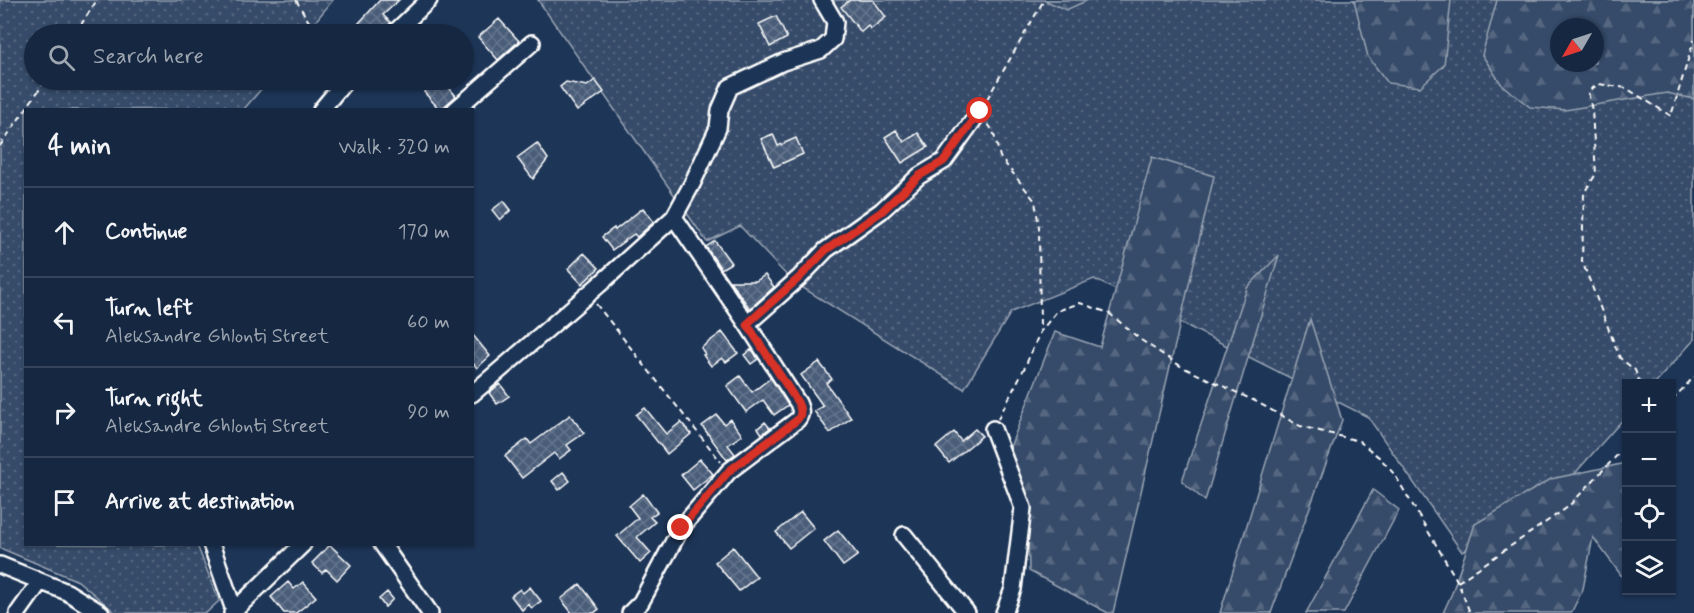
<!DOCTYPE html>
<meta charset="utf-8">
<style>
body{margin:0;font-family:Mynerve,sans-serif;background:#1f3048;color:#f1f3f6}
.controls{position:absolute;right:18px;bottom:18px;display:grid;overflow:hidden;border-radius:0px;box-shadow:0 2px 4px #0004}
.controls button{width:54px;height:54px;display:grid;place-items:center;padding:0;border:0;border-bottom:2px solid #35445a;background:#162841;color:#f1f3f6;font:30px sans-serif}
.compass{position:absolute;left:1550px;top:18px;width:54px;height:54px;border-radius:50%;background:#162841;box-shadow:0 2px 4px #0004;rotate:231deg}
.stop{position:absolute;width:18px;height:18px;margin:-14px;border:4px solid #d93025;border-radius:50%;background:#fff}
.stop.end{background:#d93025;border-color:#fff;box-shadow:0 2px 6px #0008}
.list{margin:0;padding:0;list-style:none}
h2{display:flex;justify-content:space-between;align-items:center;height:78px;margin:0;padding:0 24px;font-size:26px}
h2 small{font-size:20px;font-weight:400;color:#9ea6b1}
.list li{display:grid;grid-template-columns:39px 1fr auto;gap:18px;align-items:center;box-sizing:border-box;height:90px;padding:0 24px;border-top:2px solid #35445a}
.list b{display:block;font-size:22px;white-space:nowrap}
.list p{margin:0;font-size:20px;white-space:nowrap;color:#9ea6b1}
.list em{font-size:20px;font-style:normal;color:#9ea6b1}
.icon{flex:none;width:33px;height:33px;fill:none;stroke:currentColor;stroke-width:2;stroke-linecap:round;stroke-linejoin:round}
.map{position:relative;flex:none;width:1694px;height:613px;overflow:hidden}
.search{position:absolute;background:#162841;box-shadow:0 2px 4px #0004;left:24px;top:24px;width:450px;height:66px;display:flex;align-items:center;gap:15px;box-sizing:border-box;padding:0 21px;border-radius:33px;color:#9ea6b1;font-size:22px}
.panel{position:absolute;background:#162841;box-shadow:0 2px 4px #0004;left:24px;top:108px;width:450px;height:438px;border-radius:0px}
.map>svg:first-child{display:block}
.grass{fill:url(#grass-dots);stroke:#9aa5b4;stroke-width:1.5;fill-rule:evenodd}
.forest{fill:url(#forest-firs);stroke:#9aa5b4;stroke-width:1.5;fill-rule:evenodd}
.building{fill:url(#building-cross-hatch);stroke:#fff;stroke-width:1.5}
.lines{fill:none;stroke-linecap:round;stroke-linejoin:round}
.minor-casing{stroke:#fff;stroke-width:20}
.path{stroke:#fff;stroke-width:2;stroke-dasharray:6 4.5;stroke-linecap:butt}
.minor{stroke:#1d3557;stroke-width:15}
.route{stroke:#d93025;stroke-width:8}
</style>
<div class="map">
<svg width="1694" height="613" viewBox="0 0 1694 613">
<defs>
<pattern id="grass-dots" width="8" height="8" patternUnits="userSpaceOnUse" patternTransform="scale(1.5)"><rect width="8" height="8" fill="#364b69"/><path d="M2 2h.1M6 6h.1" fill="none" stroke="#546680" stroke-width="1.8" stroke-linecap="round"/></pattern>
<pattern id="forest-firs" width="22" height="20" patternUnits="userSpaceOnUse" patternTransform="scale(1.5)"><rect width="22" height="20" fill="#364b69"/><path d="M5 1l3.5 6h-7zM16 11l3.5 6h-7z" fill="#546680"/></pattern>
<pattern id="building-cross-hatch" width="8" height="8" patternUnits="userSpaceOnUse" patternTransform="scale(1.5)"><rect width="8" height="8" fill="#4a5d79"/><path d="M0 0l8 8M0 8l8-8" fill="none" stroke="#65758d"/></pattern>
</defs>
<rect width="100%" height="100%" fill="#1d3557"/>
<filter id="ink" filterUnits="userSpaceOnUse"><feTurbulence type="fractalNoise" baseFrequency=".0167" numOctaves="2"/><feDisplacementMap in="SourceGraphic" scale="12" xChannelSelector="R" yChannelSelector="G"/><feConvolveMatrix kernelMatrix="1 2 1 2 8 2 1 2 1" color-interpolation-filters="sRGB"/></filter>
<g filter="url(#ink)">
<path class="grass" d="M0,0H333L305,34H34V80H269L244,109L26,110V544L197,545L219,601L206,613H116L78,581L0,548Z
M538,0H1694V340L1655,383L1626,384V416L1562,488L1462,552L1368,417L1094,279L1011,312L964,389L792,281L740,226L707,242ZM1559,27H1595V63H1559Z"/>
<path class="forest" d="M1044,0H1088L1066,10Z
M1354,0H1451L1444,65L1420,87L1388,83L1368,57Z
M1497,0H1694V99L1667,93L1565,110L1530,107L1502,85L1482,55ZM1559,27H1595V63H1559Z
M1152,157L1214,176L1113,613H1108L1029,571L1028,532L1010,447L1055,332L1100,347Z
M1279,255L1205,501L1182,481L1247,288Z
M1310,319L1342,420L1271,613H1220Z
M1626,463V582L1593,537L1583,589L1571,613H1443L1452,593L1475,524L1551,479Z
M1373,490L1399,510L1344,613H1306Z"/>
<path class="building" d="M380,0H399L383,15L391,23L386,27L383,34H349Z
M850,0H873L886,17L871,29L868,26L861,32L841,7Z
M776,16L787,38L770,47L759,24Z
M499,19L519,41L498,60L478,37Z
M595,80L604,92L577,111L560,87L566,82L587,86Z
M435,83L439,88L445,83L456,96L440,110L424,92Z
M896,130L904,142L918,133L928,147L902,163L885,137Z
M773,134L778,146L796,138L803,154L774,167L761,139Z
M537,143L548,159L533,179L517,158Z
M504,201L511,210L500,220L492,210Z
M643,208L654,222L637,237L634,234L612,250L602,237L614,228L615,230Z
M715,241L731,263L721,269L706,247Z
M584,253L599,268L582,284L568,269Z
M765,275L774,287L750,309L730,281H756Z
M722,332L738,353L726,362L722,358L711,366L703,355L705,354L701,348Z
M472,334L490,356L477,368L472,362Z
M752,349L758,359L751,364L744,355Z
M819,362L832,379L826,383L851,418L830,433L814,411L823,406L801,375Z
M740,376L752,392L771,378L788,405L774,415L763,400L746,412L727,386Z
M500,384L509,396L497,404L489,393Z
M645,408L666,434L681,422L691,434L667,454L636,415Z
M570,415L584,433L567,445L571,450L559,459L554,453L522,478L505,456L527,439L531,444Z
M717,415L724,424L730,419L742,435L728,445L735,454L727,460L702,426Z
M765,422L770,428L762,434L758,428Z
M975,429L982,436L949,463L936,447L954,432L961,441Z
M700,459L713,474L693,490L681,475Z
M563,472L570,481L559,490L552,481Z
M643,494L657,512L650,517L655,522L637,537L651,553L640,563L617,536L638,518L629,506Z
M801,512L814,528L789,548L776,532Z
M838,530L858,555L843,566L824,541Z
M330,545L351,565L337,580L326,569L322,573L312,563Z
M733,547L757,577L739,591L715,562Z
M288,582L294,589L303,582L316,597L296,613H284L271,597Z
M580,584L599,609L594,613H572L561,599Z
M530,587L541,601L532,608L528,604L522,610L511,596L520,589L523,593Z
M387,592L393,599L385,607L379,599Z"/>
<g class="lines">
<g class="minor-casing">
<path id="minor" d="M393,34L429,0
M321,110L346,80
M455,110L532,43
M747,324L800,277L826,250L881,211L919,176L944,161L980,111
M472,394L600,284L674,217L692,184L718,128L720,110L730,87L783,62L821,50L833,39L835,22L822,0
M993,429L1023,508L1013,589L1004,613
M904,535L967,613
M211,544L234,610
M382,544L430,613
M0,565L67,592L101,613
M18,613L40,582
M232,613L303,544
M630,613L641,602L681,528L729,471L797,420C802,414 801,410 798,403L747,324L674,217"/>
</g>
<path class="path" d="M296,0L316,34
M75,34L97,0
M987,99L1044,0
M988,124L993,131L1000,157L1035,201L1039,227L1040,331
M0,146L46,80
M596,304L721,462
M1640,384L1635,370L1620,358L1582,261L1584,193L1596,174L1592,111L1588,91L1599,84L1626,88L1671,116L1694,40
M1672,400L1694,377
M998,419L1025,367L1040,332L1057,311L1080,303L1109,313L1141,340L1182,367L1255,401L1300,426L1359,441L1380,458L1395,475L1458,582L1470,613
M1458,582L1568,507L1626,446"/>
<use href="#minor" class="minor"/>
</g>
</g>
<g class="lines" filter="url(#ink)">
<path class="route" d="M681,528L729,471L797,420C802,414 801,410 798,403L747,324L800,277L826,250L881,212L919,176L944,161L980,111"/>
</g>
</svg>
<div class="controls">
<button>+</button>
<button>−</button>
<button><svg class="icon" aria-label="locate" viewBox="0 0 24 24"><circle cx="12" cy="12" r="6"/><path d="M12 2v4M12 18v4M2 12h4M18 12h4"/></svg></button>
<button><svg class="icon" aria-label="layers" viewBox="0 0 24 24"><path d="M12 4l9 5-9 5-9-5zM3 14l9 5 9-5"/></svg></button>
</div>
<svg class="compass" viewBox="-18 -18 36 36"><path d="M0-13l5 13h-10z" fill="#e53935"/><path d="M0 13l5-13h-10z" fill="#9ea6b1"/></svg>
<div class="stop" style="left:980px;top:111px"></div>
<div class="stop end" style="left:681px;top:528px"></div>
<div class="search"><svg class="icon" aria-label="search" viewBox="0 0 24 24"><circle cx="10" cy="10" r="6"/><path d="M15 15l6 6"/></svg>Search here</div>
<section class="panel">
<h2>4 min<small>Walk · 320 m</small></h2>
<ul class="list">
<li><svg class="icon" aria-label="ahead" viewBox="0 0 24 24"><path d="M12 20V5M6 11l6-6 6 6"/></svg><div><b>Continue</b></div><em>170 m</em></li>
<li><svg class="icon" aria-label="left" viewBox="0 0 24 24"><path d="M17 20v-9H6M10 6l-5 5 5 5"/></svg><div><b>Turn left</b><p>Aleksandre Ghlonti Street</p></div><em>60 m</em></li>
<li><svg class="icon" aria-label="right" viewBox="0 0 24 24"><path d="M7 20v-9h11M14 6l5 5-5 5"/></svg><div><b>Turn right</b><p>Aleksandre Ghlonti Street</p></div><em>90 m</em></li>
<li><svg class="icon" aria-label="arrive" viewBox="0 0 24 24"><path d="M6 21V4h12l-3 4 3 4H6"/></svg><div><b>Arrive at destination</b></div></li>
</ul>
</section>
</div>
